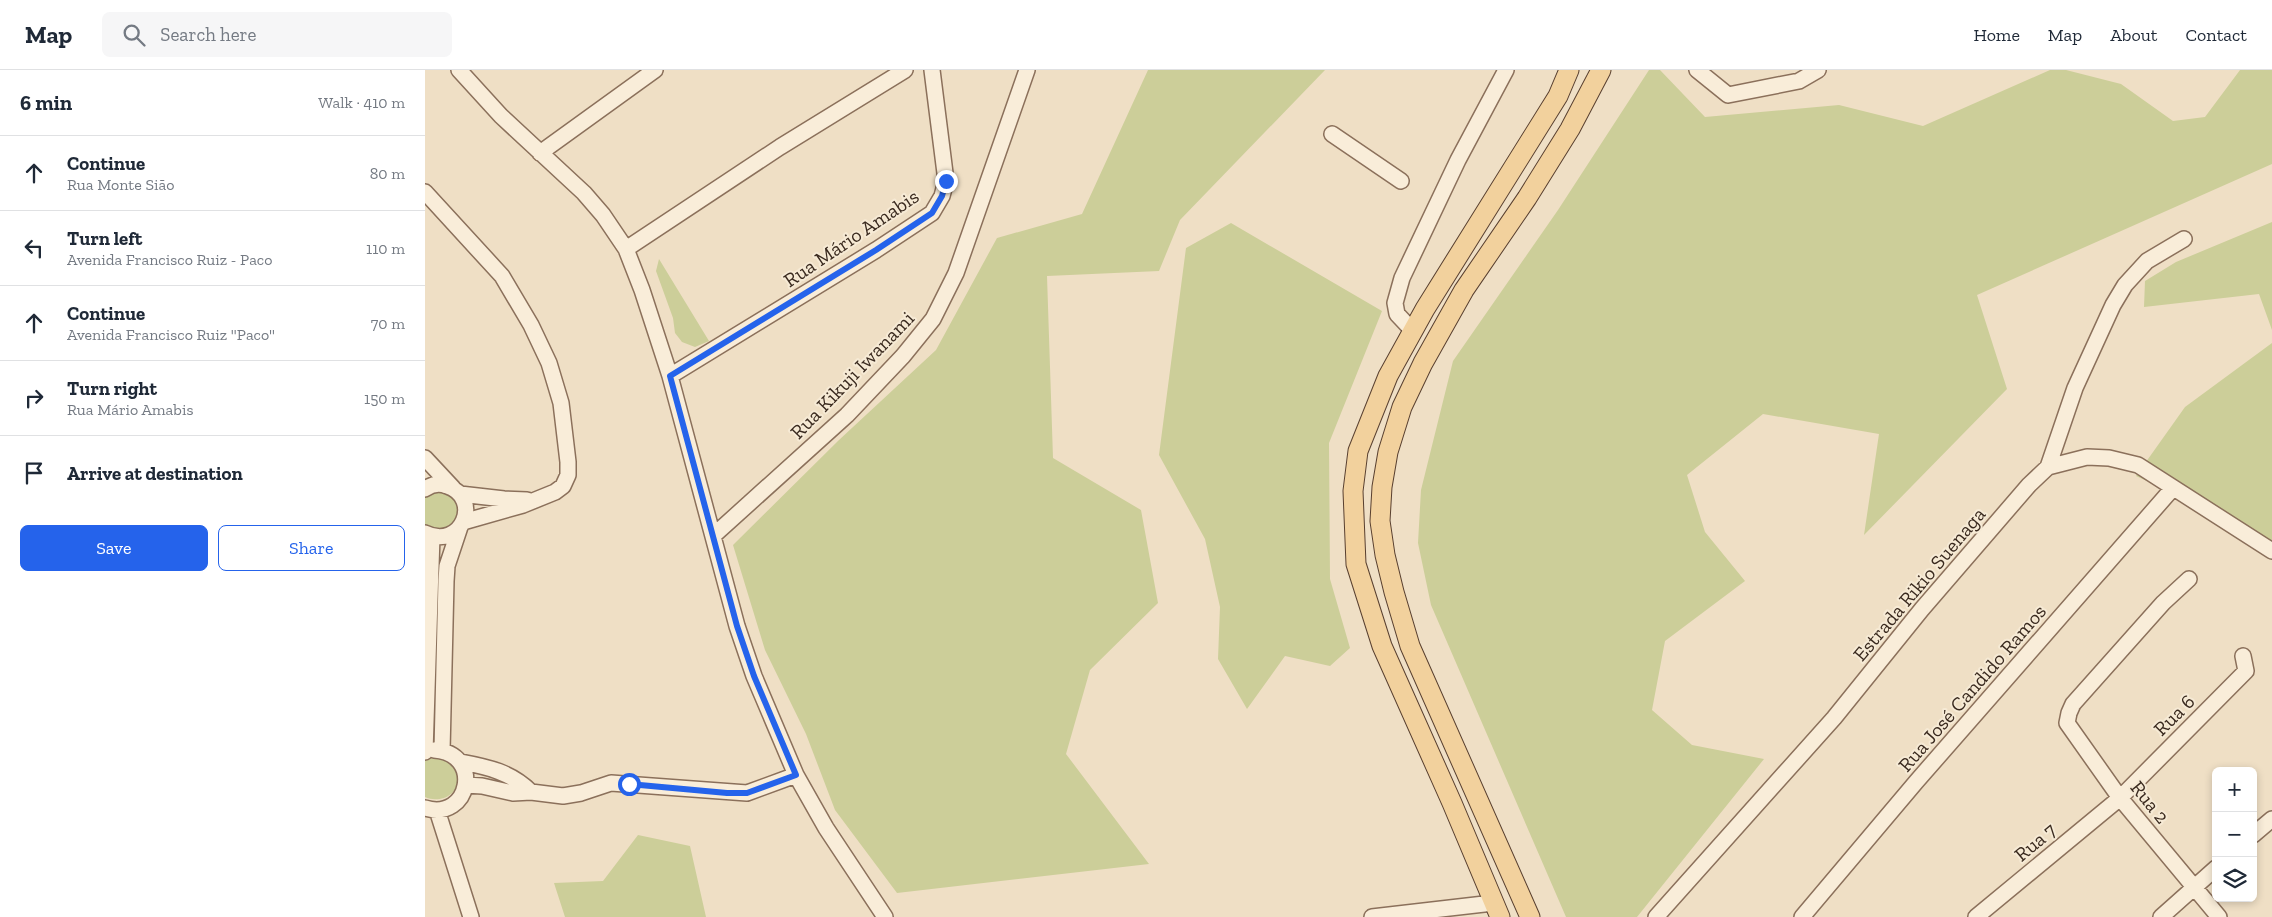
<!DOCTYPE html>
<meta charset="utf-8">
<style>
body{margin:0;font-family:"Zilla Slab",serif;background:#f6f6f7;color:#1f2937}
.controls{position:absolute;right:15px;bottom:15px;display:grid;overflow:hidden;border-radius:8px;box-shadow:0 2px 8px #0003}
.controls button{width:45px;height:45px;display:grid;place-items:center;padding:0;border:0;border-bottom:1px solid #e0e1e3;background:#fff;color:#1f2937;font:25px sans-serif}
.stop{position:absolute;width:15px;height:15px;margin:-11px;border:4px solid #2563eb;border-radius:50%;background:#fff}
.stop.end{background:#2563eb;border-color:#fff;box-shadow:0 1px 5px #0008}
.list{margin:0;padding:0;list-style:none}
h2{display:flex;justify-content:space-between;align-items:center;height:65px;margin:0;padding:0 20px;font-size:21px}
h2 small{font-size:16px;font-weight:400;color:#747a83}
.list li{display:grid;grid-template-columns:32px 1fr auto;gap:15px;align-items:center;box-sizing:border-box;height:75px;padding:0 20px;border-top:1px solid #e0e1e3}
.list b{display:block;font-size:19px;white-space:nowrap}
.list p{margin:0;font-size:16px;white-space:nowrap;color:#747a83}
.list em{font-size:16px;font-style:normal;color:#747a83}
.actions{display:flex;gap:10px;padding:15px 20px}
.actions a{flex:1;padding:11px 0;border:1px solid #2563eb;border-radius:8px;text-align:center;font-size:18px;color:#2563eb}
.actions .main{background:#2563eb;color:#fff}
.icon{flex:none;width:28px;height:28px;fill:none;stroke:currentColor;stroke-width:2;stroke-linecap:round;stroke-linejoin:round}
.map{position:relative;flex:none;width:1847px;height:847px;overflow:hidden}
header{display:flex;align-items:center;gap:30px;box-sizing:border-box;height:70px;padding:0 25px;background:#fff;border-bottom:1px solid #e0e1e3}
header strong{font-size:24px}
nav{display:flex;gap:28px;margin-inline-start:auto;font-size:18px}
.search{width:350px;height:45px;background:#f6f6f7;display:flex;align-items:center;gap:12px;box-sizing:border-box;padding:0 18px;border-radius:8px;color:#747a83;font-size:19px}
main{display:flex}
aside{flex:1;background:#fff}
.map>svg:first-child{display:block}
.green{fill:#ccce99}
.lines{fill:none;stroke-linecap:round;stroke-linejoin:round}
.minor-casing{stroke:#8b705b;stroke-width:18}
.major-casing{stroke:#583f2f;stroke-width:21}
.minor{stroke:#f9edd9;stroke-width:15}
.major{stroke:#f2d19d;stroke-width:19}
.route{stroke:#2563eb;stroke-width:6}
.labels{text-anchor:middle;stroke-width:4;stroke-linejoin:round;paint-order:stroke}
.street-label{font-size:20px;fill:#3a2a1f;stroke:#f6ead5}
</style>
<header>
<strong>Map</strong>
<div class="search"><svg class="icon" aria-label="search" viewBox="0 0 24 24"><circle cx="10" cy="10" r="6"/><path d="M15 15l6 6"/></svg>Search here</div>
<nav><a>Home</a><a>Map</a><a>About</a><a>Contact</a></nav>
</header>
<main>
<aside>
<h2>6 min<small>Walk · 410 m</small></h2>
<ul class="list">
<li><svg class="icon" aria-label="ahead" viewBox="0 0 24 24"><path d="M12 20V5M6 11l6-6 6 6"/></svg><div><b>Continue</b><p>Rua Monte Sião</p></div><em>80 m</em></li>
<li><svg class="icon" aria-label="left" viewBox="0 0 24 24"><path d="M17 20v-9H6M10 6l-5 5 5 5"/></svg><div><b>Turn left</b><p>Avenida Francisco Ruiz - Paco</p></div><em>110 m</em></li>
<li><svg class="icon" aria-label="ahead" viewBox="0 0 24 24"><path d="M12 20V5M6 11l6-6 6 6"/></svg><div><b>Continue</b><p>Avenida Francisco Ruiz &quot;Paco&quot;</p></div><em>70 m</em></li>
<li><svg class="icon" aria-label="right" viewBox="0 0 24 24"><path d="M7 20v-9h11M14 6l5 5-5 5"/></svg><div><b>Turn right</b><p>Rua Mário Amabis</p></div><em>150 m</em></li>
<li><svg class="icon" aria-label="arrive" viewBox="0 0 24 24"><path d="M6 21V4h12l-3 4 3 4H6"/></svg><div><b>Arrive at destination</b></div></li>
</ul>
<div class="actions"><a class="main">Save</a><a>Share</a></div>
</aside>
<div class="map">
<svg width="1847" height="847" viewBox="0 0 1847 847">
<rect width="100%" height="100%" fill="#efdfc5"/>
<path class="green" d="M723,0H900L755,150L734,201L622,206L628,388L716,440L733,533L665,600L641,684L724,794L472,823L410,740L381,664L340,580L308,475L414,370L511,280L572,168L657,144Z
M1224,0H1235L1280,47L1414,35L1498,56L1625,0H1641L1696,14L1748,51L1780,47L1815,0H1847V94L1552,225L1582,319L1439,465L1454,364L1338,344L1262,405L1280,462L1320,511L1240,571L1227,640L1267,675L1339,689L1212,847H1141L1006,535L993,473L996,420L1028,291L1133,140Z
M1847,152V260L1834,224L1719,237L1720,211L1751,192Z
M806,153L957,241L904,373L905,509L925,578L905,596L860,586L822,639L793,589L795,537L780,469L734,385L761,178Z
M234,189L284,271L270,277L257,272L250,263L248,248L231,201Z
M1847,273V490L1742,420L1711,406L1760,337Z
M19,420L33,430L35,449L21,461L0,458V426L9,421Z
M10,685L25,690C28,694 32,699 33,704C37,724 15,734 0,727V688Z
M213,765L265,776L281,847H140L129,813L178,811Z"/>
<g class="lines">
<g class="minor-casing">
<path id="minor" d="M34,0L76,46L159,123L178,145L201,179L217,220L245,306L312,556L329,606L371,705L401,758L460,847
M1272,0L1303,25L1374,11L1393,0
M907,64L976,111
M115,83L230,0
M0,122L77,206L106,255L124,293L136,333L143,392V405L138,416L130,422L98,435L38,452
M201,179L355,77L480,0
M988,261L972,244L970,233L977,208L1033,90L1081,0
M245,306L451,180L507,143L517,126L521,111L507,0
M0,388L28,418
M1623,397L1650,318L1688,235L1700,215L1722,191L1759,169
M0,419C7,414 15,413 22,416C58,428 37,481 0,463
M35,424L79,429L102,430
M288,466L422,345L478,286L508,249L531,203L602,0
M1764,509L1738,533L1648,634L1644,643L1642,653L1695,728L1794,847
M17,681L21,511L22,496L35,457
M0,682L7,466
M36,692C63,697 86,702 106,722
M41,715L57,716L88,723L106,722L138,726L156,723L186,713L322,723L371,705
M0,738C45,752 59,683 9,680
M12,740L46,847
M1828,765L1847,749
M947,847L1068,833
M1231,847L1409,648L1497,539L1604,415L1623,397L1662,387L1684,388L1713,395L1847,481
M1377,847L1491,712L1748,418
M1551,847L1695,728L1821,601L1818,586
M1736,847L1791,798"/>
</g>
<g class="major-casing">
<path id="major" d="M1075,847L1027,733L957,576L931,494L928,421L933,381L963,306L1000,239L1133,26L1144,0
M1105,847L985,576L969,522L960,485L955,451L957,417L963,382L977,337L998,293L1039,220L1102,128L1145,59L1176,0"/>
</g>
<use href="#minor" class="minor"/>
<use href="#major" class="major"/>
</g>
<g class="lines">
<path class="route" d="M204,714L302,723H322L371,705L329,606L312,556L245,306L451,180L507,143L517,126L521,111"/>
</g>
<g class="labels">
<g class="street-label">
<text transform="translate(426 168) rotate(-34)" y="7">Rua Mário Amabis</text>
<text transform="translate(427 305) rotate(-46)" y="7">Rua Kikuji Iwanami</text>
<text transform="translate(1494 514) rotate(-50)" y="7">Estrada Rikio Suenaga</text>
<text transform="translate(1547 618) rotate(-49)" y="7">Rua José Candido Ramos</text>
<text transform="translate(1749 645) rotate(-45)" y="7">Rua 6</text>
<text transform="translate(1725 732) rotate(51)" y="7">Rua 2</text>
<text transform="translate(1610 772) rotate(-40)" y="7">Rua 7</text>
</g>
</g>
</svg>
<div class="controls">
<button>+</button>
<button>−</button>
<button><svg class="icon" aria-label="layers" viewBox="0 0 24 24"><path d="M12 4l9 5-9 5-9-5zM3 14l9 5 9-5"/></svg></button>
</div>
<div class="stop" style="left:204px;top:714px"></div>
<div class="stop end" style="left:521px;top:111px"></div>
</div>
</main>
